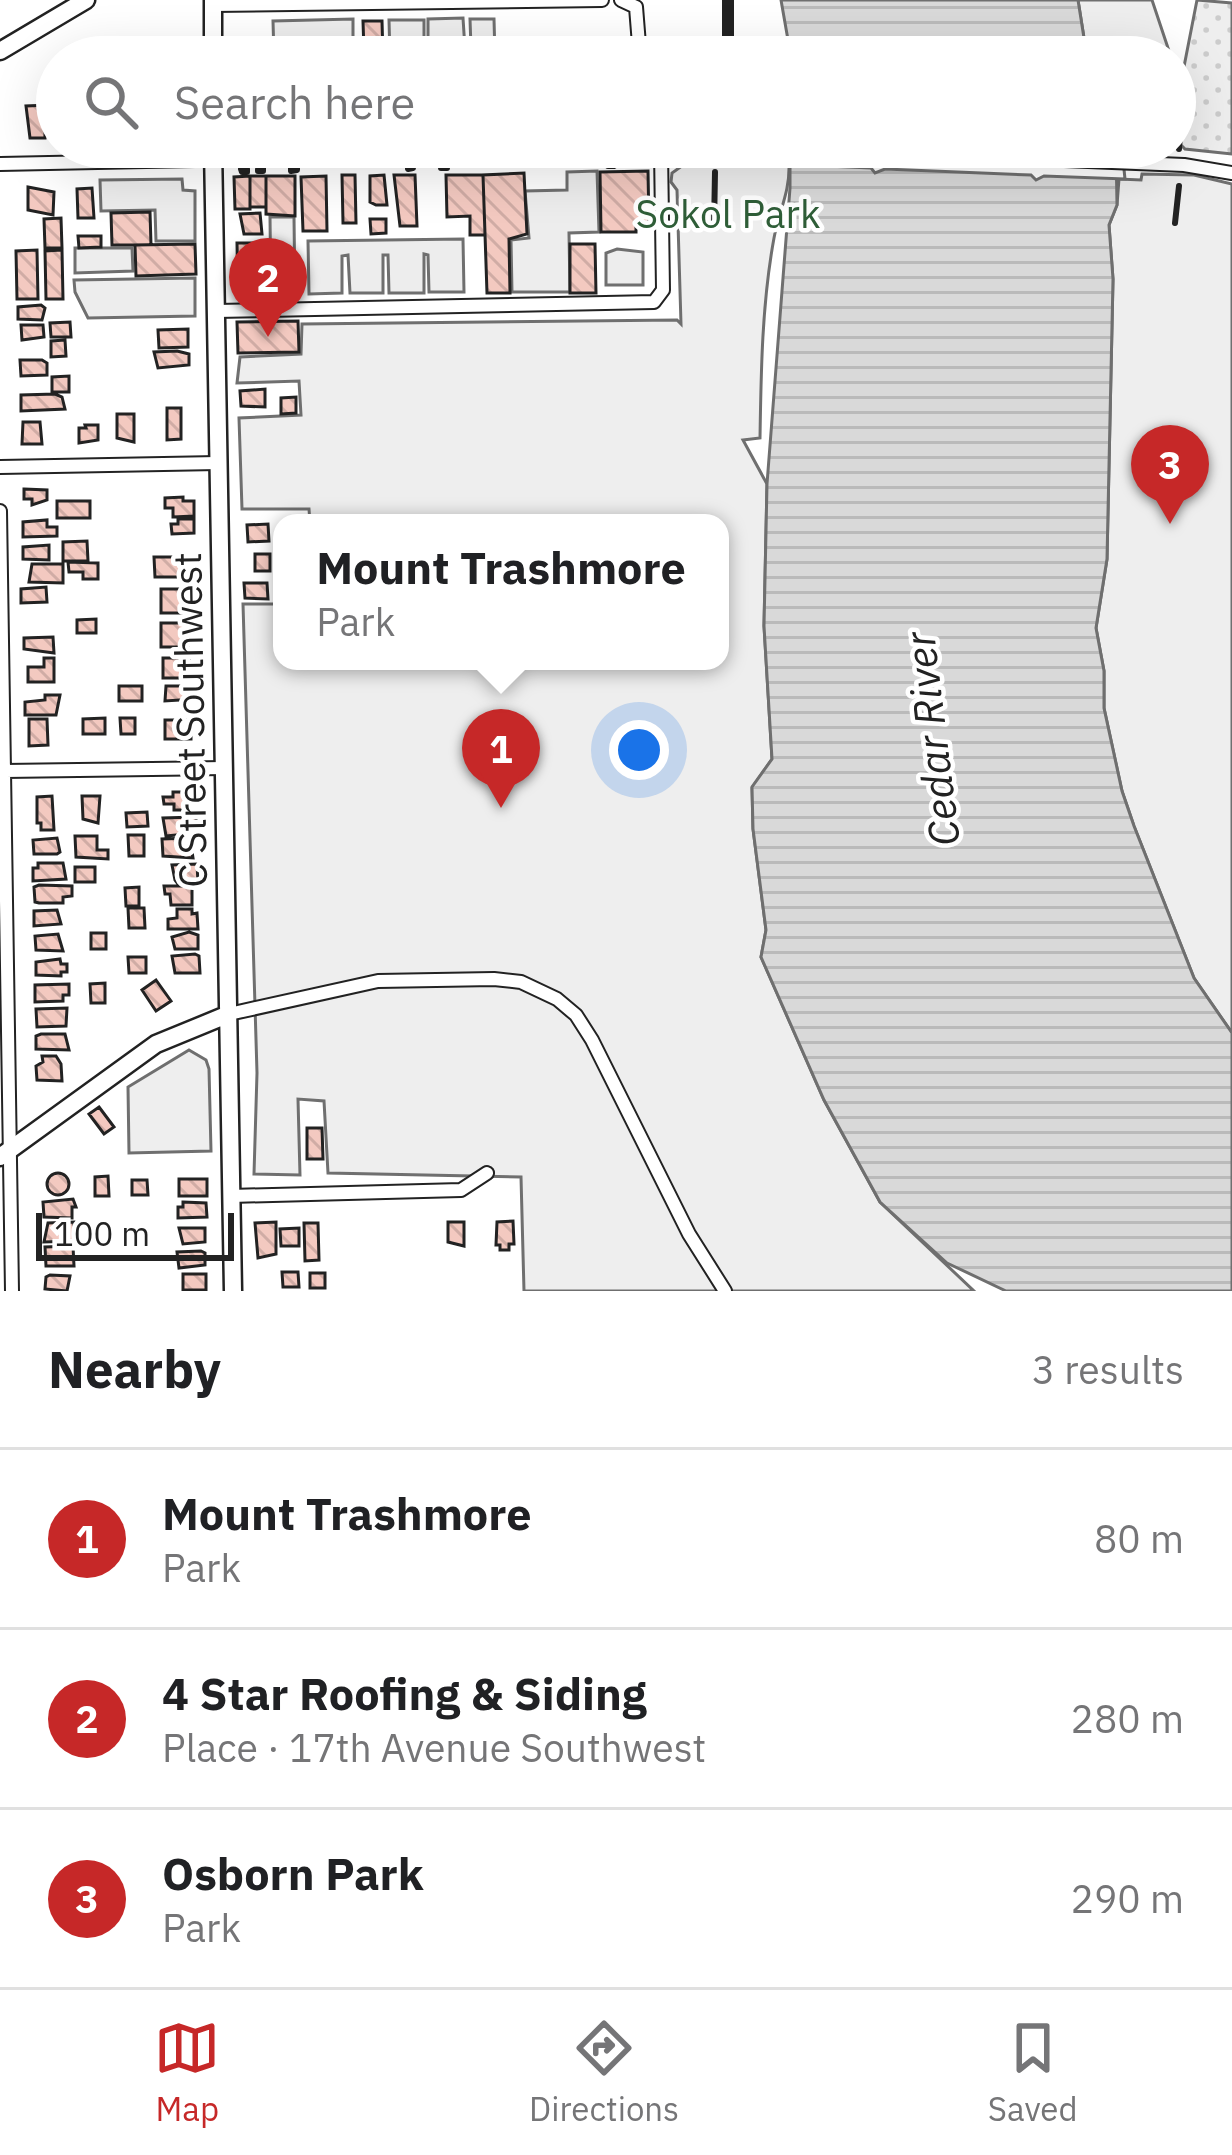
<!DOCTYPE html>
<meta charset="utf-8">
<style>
body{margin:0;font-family:"IBM Plex Sans",sans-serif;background:#f6f6f6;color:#202124}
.scale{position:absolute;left:36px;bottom:30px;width:198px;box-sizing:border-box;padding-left:12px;border:6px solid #222;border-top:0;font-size:33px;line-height:42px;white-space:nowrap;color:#222;-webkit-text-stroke:9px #fff;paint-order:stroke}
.you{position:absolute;left:639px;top:750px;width:42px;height:42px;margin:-30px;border:9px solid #fff;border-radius:50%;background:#1a73e8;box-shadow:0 0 0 18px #1a73e833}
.badge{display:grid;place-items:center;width:78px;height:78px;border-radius:50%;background:#c62828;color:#fff;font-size:39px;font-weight:700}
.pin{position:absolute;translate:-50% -99px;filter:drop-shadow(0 3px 6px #0008)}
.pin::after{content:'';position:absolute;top:63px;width:42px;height:36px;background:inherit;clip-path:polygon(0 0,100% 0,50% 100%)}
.popup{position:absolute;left:273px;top:514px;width:456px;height:156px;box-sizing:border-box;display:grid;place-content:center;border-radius:24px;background:#fff;filter:drop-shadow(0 3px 9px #0005);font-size:39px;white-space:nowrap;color:#757577}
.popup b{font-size:45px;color:#202124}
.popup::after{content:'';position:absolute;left:50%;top:100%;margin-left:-24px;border:24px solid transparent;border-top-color:#fff}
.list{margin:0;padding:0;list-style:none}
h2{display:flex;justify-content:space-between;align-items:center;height:156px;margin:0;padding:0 48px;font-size:51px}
h2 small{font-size:39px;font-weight:400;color:#757577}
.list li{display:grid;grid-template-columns:78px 1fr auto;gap:36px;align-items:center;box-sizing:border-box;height:180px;padding:0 48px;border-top:3px solid #e0e0e0}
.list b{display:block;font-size:45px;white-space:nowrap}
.list p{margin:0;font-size:39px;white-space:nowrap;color:#757577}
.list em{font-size:39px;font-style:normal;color:#757577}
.icon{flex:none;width:66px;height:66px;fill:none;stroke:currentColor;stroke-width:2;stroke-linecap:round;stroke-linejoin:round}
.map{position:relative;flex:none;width:1232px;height:1291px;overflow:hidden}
.search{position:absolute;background:#fff;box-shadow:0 12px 48px #0002;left:36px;right:36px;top:36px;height:132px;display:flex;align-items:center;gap:30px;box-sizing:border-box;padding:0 42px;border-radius:66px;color:#757577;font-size:45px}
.sheet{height:696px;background:#fff}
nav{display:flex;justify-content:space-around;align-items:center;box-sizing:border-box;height:168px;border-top:3px solid #e0e0e0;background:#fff;font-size:33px;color:#757577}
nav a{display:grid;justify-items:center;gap:6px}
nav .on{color:#c62828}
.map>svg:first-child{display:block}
.grass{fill:url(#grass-dots);stroke:#6f6f6f;stroke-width:3}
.park{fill:#eee;stroke:#6f6f6f;stroke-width:3}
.parking{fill:#ededed;stroke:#6f6f6f;stroke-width:3}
.water{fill:url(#water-rules);stroke:#6f6f6f;stroke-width:3}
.pier{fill:#fff;stroke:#6f6f6f;stroke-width:3}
.building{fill:url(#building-back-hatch);stroke:#222;stroke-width:3}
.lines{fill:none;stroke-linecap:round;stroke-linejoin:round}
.minor-casing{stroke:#222;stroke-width:16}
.secondary-casing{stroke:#222;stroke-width:21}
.minor{stroke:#fff;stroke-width:12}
.secondary{stroke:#fff;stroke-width:16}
.wall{stroke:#222;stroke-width:6}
.labels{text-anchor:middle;stroke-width:9;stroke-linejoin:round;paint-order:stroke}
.park-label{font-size:39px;fill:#2f5e38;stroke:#fff}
.street-label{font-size:39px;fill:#222;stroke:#fff}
.water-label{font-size:42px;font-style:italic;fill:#222;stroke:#fff}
</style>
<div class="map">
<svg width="1232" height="1291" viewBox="0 0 1232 1291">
<defs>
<pattern id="grass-dots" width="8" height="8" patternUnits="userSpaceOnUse" patternTransform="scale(3)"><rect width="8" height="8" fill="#eee"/><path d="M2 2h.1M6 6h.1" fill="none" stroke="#ccc" stroke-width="1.8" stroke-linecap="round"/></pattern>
<pattern id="water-rules" width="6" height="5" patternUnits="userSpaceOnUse" patternTransform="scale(3)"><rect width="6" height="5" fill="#d9d9d9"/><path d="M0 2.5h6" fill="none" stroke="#bababa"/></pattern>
<pattern id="building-back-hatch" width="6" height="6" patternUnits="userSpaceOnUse" patternTransform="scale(3)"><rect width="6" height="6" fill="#f3c9c0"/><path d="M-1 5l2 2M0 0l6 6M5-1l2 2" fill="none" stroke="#d0aca5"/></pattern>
</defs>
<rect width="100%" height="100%" fill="#fff"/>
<path class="grass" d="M1197,0L1232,3V154L1185,149L1181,145L1182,77Z"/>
<path class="park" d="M1078,0H1152L1171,57H1087Z
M770,158V163L789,164C790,192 779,211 774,238C762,303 761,372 760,438L743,440L767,484L764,626L772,759L752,788L753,829L766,930L761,957L824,1100L880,1202L974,1291H524L521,1177L328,1173L324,1101L298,1099L300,1175L254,1174L257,1073L243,604H282V661H720V523H310L309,509H242L239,418L301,415L299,381L237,383L240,357L301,354L302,324L677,320L681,324L677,190L671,182L672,173L686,163Z
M1142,174L1194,175L1232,184V1033L1194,978L1134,826L1122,791L1104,708V671L1096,628L1107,559L1113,279L1109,225L1117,205L1119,179L1141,180Z
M189,1050L206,1060L209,1069L211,1151L129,1153L128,1087Z"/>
<path class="parking" d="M463,18L465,49L471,48L470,19H494L495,57H390L389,20H424V47L428,48V19Z
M353,19V57H274L273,21Z
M597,171L599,232L569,233L570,292H512L511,240L529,238L525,191L567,190V172Z
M182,179L183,190L195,191V241H156L155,210L101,211L100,180Z
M270,217H294L295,299H271Z
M463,239L464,292H429L428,255L424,254V293H389L388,255H383V293H350L348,255L342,256V293L309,294L308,241Z
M75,248H132L133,271L75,273Z
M617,249L643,252V285H606V253Z
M195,278V316L88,318L75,292L74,280Z"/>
<path class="water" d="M781,0H1078L1087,57H791Z
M790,147H1116L1117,205L1109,225L1113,279L1107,559L1096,628L1104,671V708L1122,791L1134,826L1194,978L1232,1033V1291H1006L947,1263L880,1202L824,1100L761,957L766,930L753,829L752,787L772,759L764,626L767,484L790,188Z"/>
<path class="pier" d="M784,147L1122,150L1125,179L1044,176L1036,180L1031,175L885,169L875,173L871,168L783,164Z"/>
<path class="building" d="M363,21H382L383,57H354V52H364Z
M181,41V54L149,55V42Z
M267,44V57H230H242L241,47Z
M49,105L50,124L45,125V138H30L26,106Z
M648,171L649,226H636V232H601L600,172Z
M524,173L527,234L509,239L510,293H487L483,175Z
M342,175H355L356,223H343Z
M384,175L387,205H376L370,202V176Z
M394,175H415L417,226H400Z
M446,175H483L485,235H470V216L447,217Z
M250,176V209H235L234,177Z
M250,176H266V207H250Z
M266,176H295V216L266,214Z
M326,176L327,231H303L301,177Z
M28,187L54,192L53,215L28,210Z
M92,188L94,218H78L77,189Z
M150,212L151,245H112L111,213Z
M260,213L262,234H244L240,214Z
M61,218L62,248H45L44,219Z
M370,219H386V233L371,234Z
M78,236H101V247L79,248Z
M237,243H265L267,247L265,294L238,295Z
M195,244L196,274L136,276L135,245Z
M570,244H595L596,293H570Z
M37,250L38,299H17L16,251Z
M62,250L63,299H46L45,251Z
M41,305L45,308L42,320L18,319V307Z
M298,321L299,352L238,353L237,322Z
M70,322L71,337H51L50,323Z
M21,325H43L44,337L22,340Z
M188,329V347L159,348L158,330Z
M65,340L66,356L51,357V341Z
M177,351L189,354V365L158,368L154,352Z
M20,360H42L47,363V375L21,376Z
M69,376V392H52V377Z
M265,389V407L241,406L240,391Z
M55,394L62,397L65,409L21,411V395Z
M296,397V413L281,414V398Z
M167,408H181V439L167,440Z
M117,414H134V442L117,438Z
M23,422H40L42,444H22Z
M85,425H98V440L79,443V428H86Z
M24,489L47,490V500L32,505V499H24Z
M183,497V501H194V516L173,517V508H165V498Z
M57,501H90V518H57Z
M178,519H194V533L172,534L171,524H178Z
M47,520V527H57V536L23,537V522Z
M268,524L269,541L248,542L247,525Z
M87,541L88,561H63V542Z
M49,545V560L23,559V547Z
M255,554H270V571H255Z
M154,557H183V577H155Z
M68,562L98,563V579H83V572H69Z
M63,564V583L29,582L32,564Z
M244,583H267L268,599L245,598Z
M46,587L47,602L21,603V589Z
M161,589H187V613H161Z
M96,619V633H77V620Z
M161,623H187L188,647H161Z
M53,637L54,653L24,649V638Z
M44,658H54V682H28V667H44Z
M163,658H189V678H163Z
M119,686H142V701H119Z
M166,686H195V699L165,701Z
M45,695H60L56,715H25V702L45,700Z
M105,718V734H83V719Z
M120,718H135V734H121Z
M29,719H47L48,745L29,746Z
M165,720H191V739H165Z
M173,792H190V810H174V804H164L163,797H173Z
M52,796L54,830H41V823H37V797Z
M82,796H100L98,823L83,819Z
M147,812L148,826L127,827L126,813Z
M196,817V833L166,836L163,818Z
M128,835H144V856H129Z
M75,836H97V850H108V859L76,857Z
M57,838L60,852L57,854H34L33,840Z
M190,838L193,858L163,856L162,839Z
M38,863H63L66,879L33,881V868H38Z
M197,864L198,883L178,884L175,880L172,865Z
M75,867H95V882H75Z
M39,885L72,886V896L63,897V903H39L35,902L34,887Z
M164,886H192V905H171L170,894H165Z
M139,887V906H126L125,888Z
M128,908H144L145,928H129Z
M177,909H192V914L197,913L198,929H168V919L177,918Z
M57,910L61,924L34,926V911Z
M189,932L198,935V949H175L172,937Z
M91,933H106V949H91Z
M58,934L63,951L36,950L35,936Z
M195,954L199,956L200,973H175L172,956Z
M128,957H146V973H129Z
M60,959L61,964H67V972H61V976L36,975V962Z
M156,980L171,1001L156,1011L142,990Z
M105,983V1003H91L90,984Z
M69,984V995H63V1001L35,1002V985Z
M67,1008L66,1026L37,1027L36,1009Z
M41,1034H65L69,1050L36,1049V1036Z
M42,1056H56L61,1064L62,1081L37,1080L36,1066L43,1062Z
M99,1107L114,1127L104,1134L89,1114Z
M307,1128H322L323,1159H307Z
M47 1184a11 11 0 1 1 22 0a11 11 0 1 1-22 0Z
M108,1176L109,1196H95V1177Z
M179,1179H207V1196H179Z
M132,1180H147L148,1195H132Z
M73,1199L76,1207H72V1218L44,1217L43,1202Z
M183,1202L206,1203L207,1217L178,1218V1207H183Z
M513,1221L514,1244H509V1250H500V1245H496L497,1222Z
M74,1222V1241L44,1242L48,1223Z
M276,1222V1254L258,1258L255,1223Z
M448,1222H464V1246L448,1242Z
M304,1223H318L319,1260L305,1261Z
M179,1228H205V1242L183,1244Z
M299,1228V1246H281L280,1229Z
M73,1246L74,1266H46L45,1247Z
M201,1251L205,1253V1265L179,1268L177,1252Z
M282,1272H298L299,1287H283Z
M310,1273H325V1288H310Z
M183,1274H206V1290H183Z
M50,1275L70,1276L67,1291L45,1289L46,1277Z"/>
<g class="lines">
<g class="minor-casing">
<path id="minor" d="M621,0L636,7L640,57
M213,5L602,0
M0,164L770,148L1184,165L1232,173
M216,311L654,302L663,290L661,150
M0,467L218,463
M0,511L12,1291
M5,771L225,768
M229,1014L378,981L494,979L521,982L557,999L576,1015L592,1040L689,1234L725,1291
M231,1196L461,1190L487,1173"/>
</g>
<g class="secondary-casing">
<path id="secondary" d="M213,0V57
M0,51L86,0
M213,147L233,1291
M0,1157L156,1044L229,1014"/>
</g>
<use href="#minor" class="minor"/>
<use href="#secondary" class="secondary"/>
<path class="wall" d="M725,0V57
M731,0V57
M1175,71L1180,92L1179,149
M241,147H246
M608,162H613L614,166H608Z
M447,165V168H441V166Z
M408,166H413V168L408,169Z
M263,168V171H258V169Z
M291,168H297V170L291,171Z
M241,169H247V172H242Z
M1175,223L1179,186
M714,227L715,172"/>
</g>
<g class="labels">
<g class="park-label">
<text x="728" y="228">Sokol Park</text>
</g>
<g class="street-label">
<text transform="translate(190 720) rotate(-91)" y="14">C Street Southwest</text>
</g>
<g class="water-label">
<text transform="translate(932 739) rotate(-97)" y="15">Cedar River</text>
</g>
</g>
</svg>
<div class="scale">100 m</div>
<div class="you"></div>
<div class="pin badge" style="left:501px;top:808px">1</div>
<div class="popup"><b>Mount Trashmore</b>Park</div>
<div class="pin badge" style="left:268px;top:337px">2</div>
<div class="pin badge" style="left:1170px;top:524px">3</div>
<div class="search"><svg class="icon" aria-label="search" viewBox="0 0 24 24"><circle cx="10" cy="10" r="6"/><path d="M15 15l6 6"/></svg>Search here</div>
</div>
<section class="sheet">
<h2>Nearby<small>3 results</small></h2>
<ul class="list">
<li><span class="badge">1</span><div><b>Mount Trashmore</b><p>Park</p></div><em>80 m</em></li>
<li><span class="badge">2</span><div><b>4 Star Roofing &amp; Siding</b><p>Place · 17th Avenue Southwest</p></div><em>280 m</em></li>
<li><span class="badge">3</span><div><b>Osborn Park</b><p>Park</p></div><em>290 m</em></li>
</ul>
</section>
<nav>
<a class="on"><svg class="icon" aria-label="map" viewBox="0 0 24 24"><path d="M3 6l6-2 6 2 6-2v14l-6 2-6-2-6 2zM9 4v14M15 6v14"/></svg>Map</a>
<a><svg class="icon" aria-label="directions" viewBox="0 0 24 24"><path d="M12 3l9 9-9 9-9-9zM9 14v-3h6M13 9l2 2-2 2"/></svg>Directions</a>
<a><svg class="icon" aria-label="saved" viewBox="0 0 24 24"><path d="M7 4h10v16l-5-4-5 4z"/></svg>Saved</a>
</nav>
